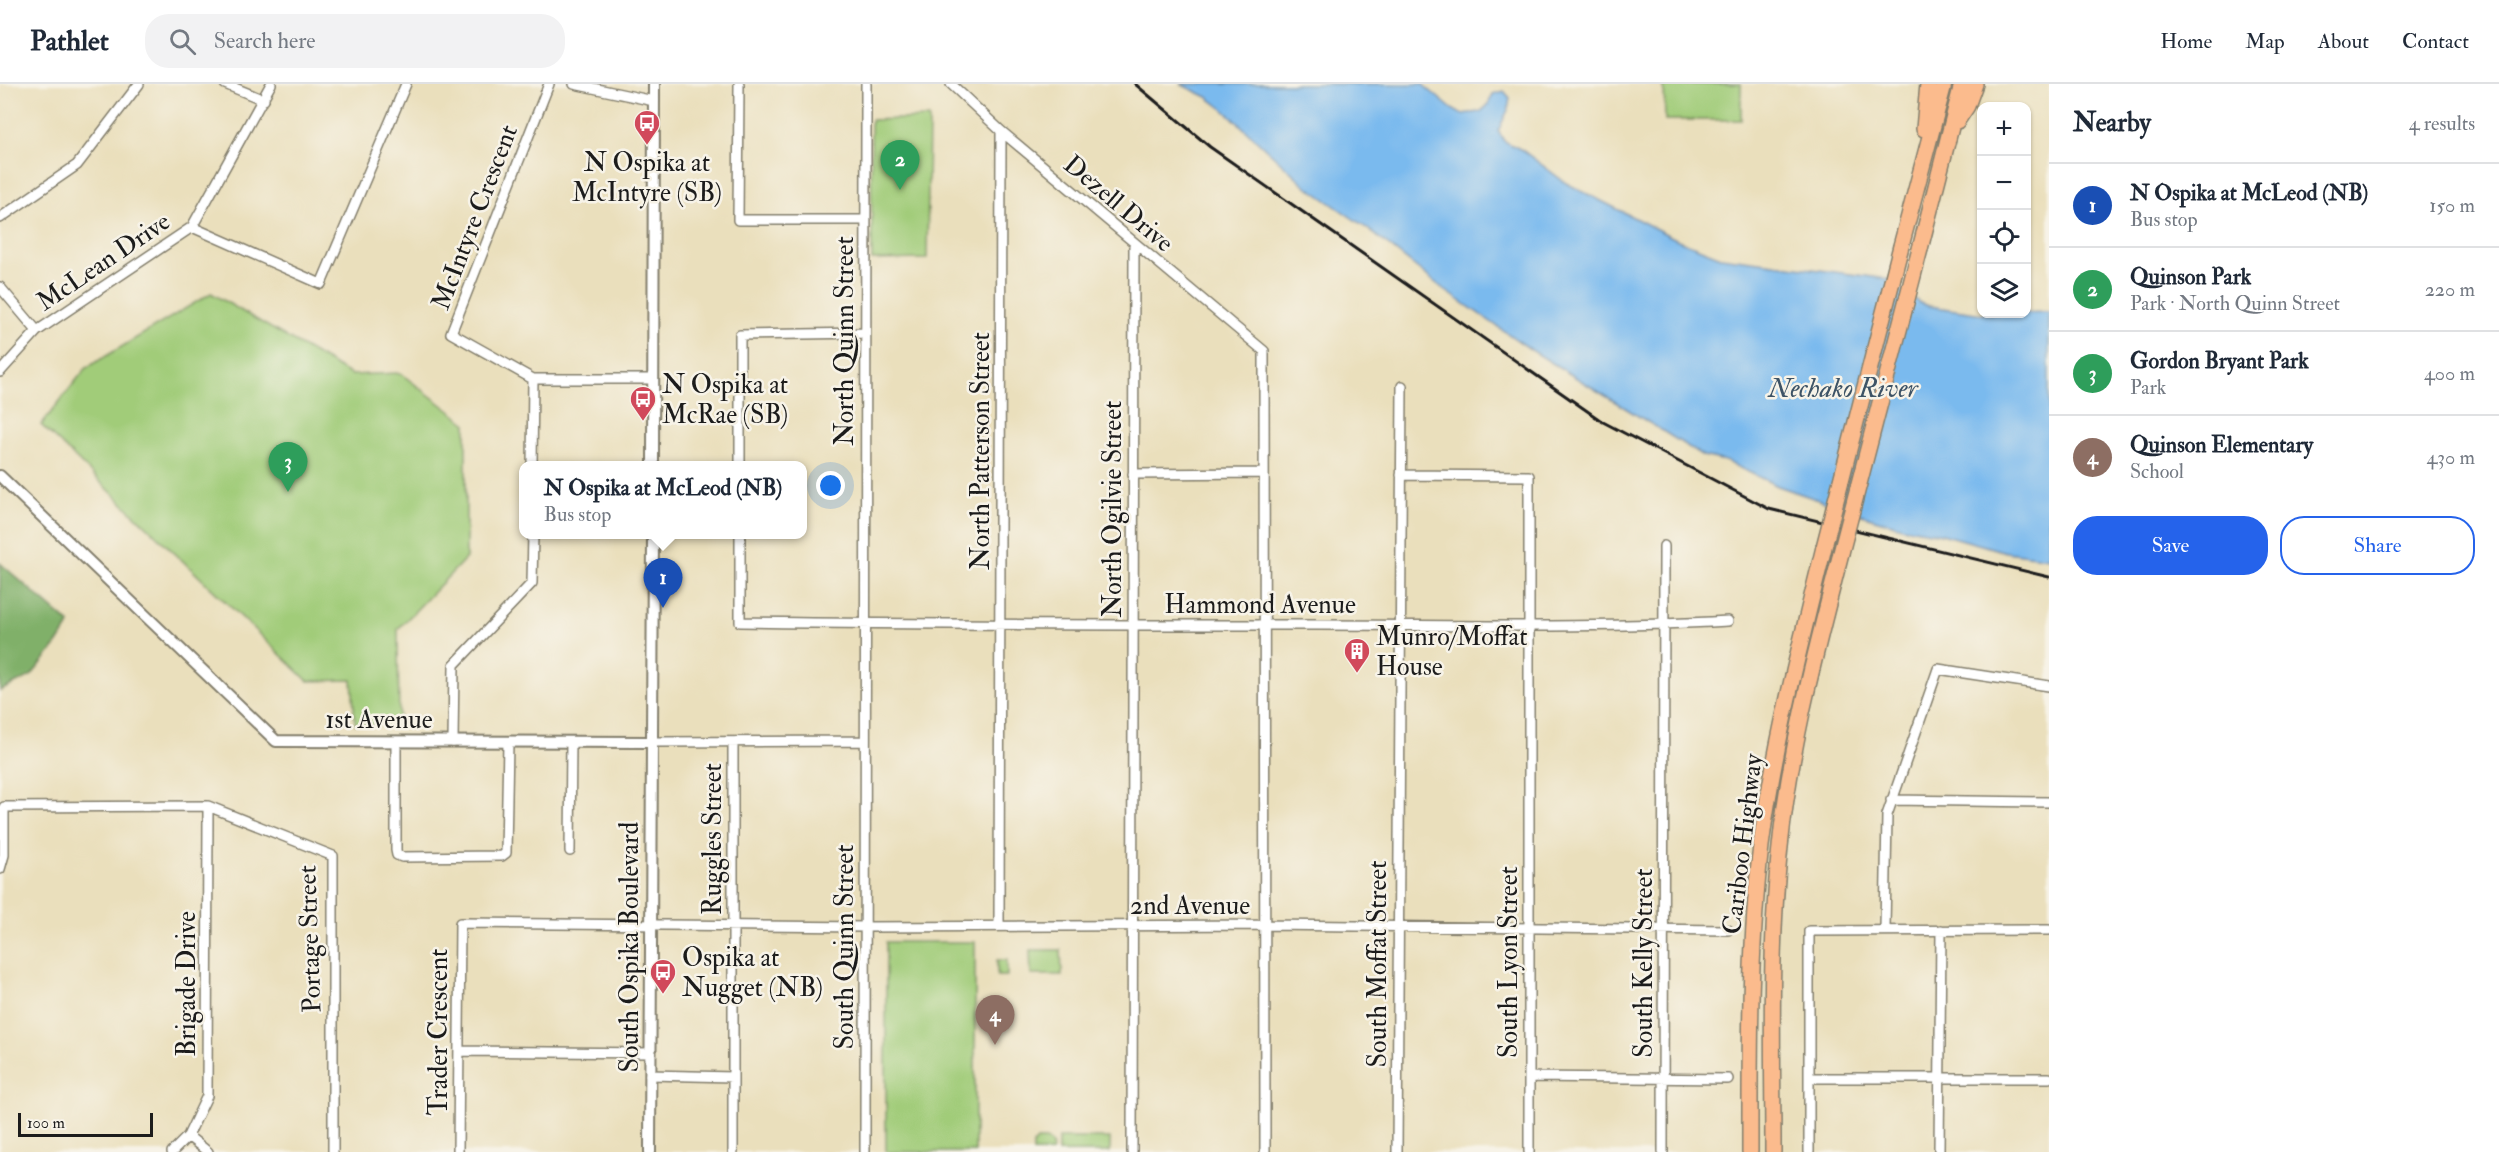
<!DOCTYPE html>
<meta charset="utf-8">
<style>
body{margin:0;font-family:"IM FELL Double Pica",serif;background:#f2f2f3;color:#1f2937}
.controls{position:absolute;right:18px;top:18px;display:grid;overflow:hidden;border-radius:12px;box-shadow:0 2px 4px #0004}
.controls button{width:54px;height:54px;display:grid;place-items:center;padding:0;border:0;border-bottom:2px solid #e0e1e3;background:#fff;color:#1f2937;font:30px sans-serif}
.scale{position:absolute;left:18px;bottom:15px;width:135px;box-sizing:border-box;padding-left:6px;border:3px solid #1c1c1c;border-top:0;font-size:16px;line-height:21px;white-space:nowrap;color:#1c1c1c;-webkit-text-stroke:4px #f7f3e8;paint-order:stroke}
.you{position:absolute;left:831px;top:402px;width:21px;height:21px;margin:-15px;border:4px solid #fff;border-radius:50%;background:#1a73e8;box-shadow:0 0 0 9px #1a73e833}
.badge{display:grid;place-items:center;width:39px;height:39px;border-radius:50%;background:#2563eb;color:#fff;font-size:20px;font-weight:700}
.pin{position:absolute;translate:-50% -50px;filter:drop-shadow(0 2px 3px #0008)}
.pin::after{content:'';position:absolute;top:32px;width:21px;height:18px;background:inherit;clip-path:polygon(0 0,100% 0,50% 100%)}
.popup{position:absolute;left:519px;top:377px;width:288px;height:78px;box-sizing:border-box;display:grid;place-content:center;border-radius:12px;background:#fff;filter:drop-shadow(0 2px 4px #0005);font-size:20px;white-space:nowrap;color:#747a83}
.popup b{font-size:22px;color:#1f2937}
.popup::after{content:'';position:absolute;left:50%;top:100%;margin-left:-12px;border:12px solid transparent;border-top-color:#fff}
.list{margin:0;padding:0;list-style:none}
h2{display:flex;justify-content:space-between;align-items:center;height:78px;margin:0;padding:0 24px;font-size:26px}
h2 small{font-size:20px;font-weight:400;color:#747a83}
.list li{display:grid;grid-template-columns:39px 1fr auto;gap:18px;align-items:center;box-sizing:border-box;height:84px;padding:0 24px;border-top:2px solid #e0e1e3}
.list b{display:block;font-size:22px;white-space:nowrap}
.list p{margin:0;font-size:20px;white-space:nowrap;color:#747a83}
.list em{font-size:20px;font-style:normal;color:#747a83}
.actions{display:flex;gap:12px;padding:18px 24px}
.actions a{flex:1;padding:14px 0;border:2px solid #2563eb;border-radius:24px;text-align:center;font-size:21px;color:#2563eb}
.actions .main{background:#2563eb;color:#fff}
.icon{flex:none;width:33px;height:33px;fill:none;stroke:currentColor;stroke-width:2;stroke-linecap:round;stroke-linejoin:round}
.map{position:relative;flex:none;width:2049px;height:1068px;overflow:hidden}
header{display:flex;align-items:center;gap:36px;box-sizing:border-box;height:84px;padding:0 30px;background:#fff;border-bottom:2px solid #e0e1e3}
header strong{font-size:28px}
nav{display:flex;gap:33px;margin-inline-start:auto;font-size:21px}
.search{width:420px;height:54px;background:#f2f2f3;display:flex;align-items:center;gap:15px;box-sizing:border-box;padding:0 21px;border-radius:24px;color:#747a83;font-size:22px}
main{display:flex}
aside{flex:1;background:#fff}
.map>svg:first-child{display:block}
.green{fill:#a1cc79;stroke:#5e744a;stroke-width:1.5}
.forest{fill:#80b069;stroke:#4e6642;stroke-width:1.5}
.water{fill:#7abaee;stroke:#4b6b85;stroke-width:1.5}
.lines{fill:none;stroke-linecap:round;stroke-linejoin:round}
.minor-casing{stroke:#837e6c;stroke-width:12}
.tertiary-casing{stroke:#837e6c;stroke-width:14}
.trunk-casing{stroke:#837e6c;stroke-width:18}
.minor{stroke:#fff;stroke-width:9}
.tertiary{stroke:#fff;stroke-width:10}
.trunk{stroke:#fbbb8d;stroke-width:15}
.rail{stroke:#1c1c1c;stroke-width:3}
.trunk-bridge-casing{stroke:#837e6c;stroke-width:18;stroke-linecap:butt}
.trunk-bridge{stroke:#fbbb8d;stroke-width:15}
.labels{text-anchor:middle;stroke-width:5;stroke-linejoin:round;paint-order:stroke}
.poi-label{font-size:26px;fill:#1c1c1c;stroke:#f7f3e8;text-anchor:start}
.street-label{font-size:26px;fill:#1c1c1c;stroke:#f7f3e8}
.water-label{font-size:27px;font-style:italic;fill:#3d5366;stroke:#f7f3e8}
</style>
<header>
<strong>Pathlet</strong>
<div class="search"><svg class="icon" aria-label="search" viewBox="0 0 24 24"><circle cx="10" cy="10" r="6"/><path d="M15 15l6 6"/></svg>Search here</div>
<nav><a>Home</a><a>Map</a><a>About</a><a>Contact</a></nav>
</header>
<main>
<div class="map">
<svg width="2049" height="1068" viewBox="0 0 2049 1068">
<rect width="100%" height="100%" fill="#f7f3e8"/>
<filter id="ink" filterUnits="userSpaceOnUse"><feTurbulence type="fractalNoise" baseFrequency=".0167" numOctaves="2"/><feDisplacementMap in="SourceGraphic" scale="12" xChannelSelector="R" yChannelSelector="G"/><feConvolveMatrix kernelMatrix="1 2 1 2 8 2 1 2 1" color-interpolation-filters="sRGB"/></filter>
<filter id="wash" filterUnits="userSpaceOnUse"><feTurbulence type="fractalNoise" baseFrequency=".008" numOctaves="4" result="noise"/><feDisplacementMap in="SourceGraphic" scale="24" xChannelSelector="R" yChannelSelector="G"/><feGaussianBlur stdDeviation="1.35" result="paint"/><feColorMatrix in="noise" values="0 0 0 0 0 0 0 0 0 0 0 0 0 0 0 0 0 1.4 0 .05"/><feComposite in="paint" operator="in"/></filter>
<g filter="url(#wash)">
<rect width="100%" height="100%" fill="#eadfbc"/>
<path class="green" d="M1664,0H1741V36H1665Z
M929,34L927,175L872,176L871,36Z
M211,209L351,291L400,289L466,339V474L398,545L399,642L355,640L352,596L308,597L41,341L86,284Z
M886,858H975V1068H886Z
M1030,866H1061L1062,891H1031Z
M997,876H1007V892H997Z
M1058,1054H1110V1068H1058Z
M1037,1056H1048L1052,1061V1068H1033V1061Z"/>
<path class="forest" d="M0,479L70,540L58,559L31,592L0,607Z"/>
<path class="water" d="M1180,0H1422L1452,25L1461,30L1480,28L1487,22L1493,10L1504,7L1510,14L1508,26L1498,47L1504,57L1522,66L1566,99L1678,156L1721,173L1888,195L1920,219L1929,222L1982,230L2049,228V474L2006,468L1942,450L1902,443L1868,433L1778,402L1725,377L1703,372L1536,269L1446,207L1369,146L1305,101L1223,25L1207,13Z"/>
</g>
<g filter="url(#ink)">
<g class="lines">
<g class="minor-casing">
<path id="minor" d="M225,0L264,16
M549,0L451,249L533,295H653
M574,0L654,17
M739,0L738,136H866
M951,0L1001,47L1264,267L1265,1068
M0,134L77,81L139,0
M192,143L321,200L406,0
M0,203L37,247
M0,288L37,247L192,143L271,0
M532,382L533,295
M740,382V251L865,249
M1133,390L1264,389
M1401,391L1529,392V1068
M740,450V538C932,541 1124,541 1316,541C1453,541 1591,545 1728,537
M396,658V766L397,771L402,773L502,772L506,769L508,658
M453,658L454,581L532,499L533,450
M653,658L865,657
M1891,716L2049,718
M570,767L571,658
M0,785L4,771V723L208,722L333,772V1068
M999,842L1001,47
M1885,845L1887,731L1938,585L2049,602
M459,967L650,969
M650,991L733,993
M1529,993L1728,995
M1809,994H2049
M188,1052L208,1068
M172,1068L188,1052L207,1012L208,722
M458,1068L460,839L866,843L1266,841L1728,846
M733,1068V658
M865,1068L866,0
M1132,1068L1134,159
M1397,1068L1402,302
M1663,1068L1664,462
M1809,1068V847L2049,846
M1939,1068L1941,846"/>
</g>
<g class="tertiary-casing">
<path id="tertiary" d="M653,382L654,0
M0,392L276,657L653,658
M650,1068L653,450"/>
</g>
<g class="trunk-casing">
<path id="trunk" d="M1957,37L1967,22L1975,0
M1924,45L1928,0
M1901,162L1944,0
M1920,165L1962,0
M1750,1068C1750,966 1749,863 1761,762C1774,661 1800,562 1824,463
M1773,1068C1773,966 1769,864 1780,763C1790,663 1816,567 1841,469"/>
</g>
<use href="#minor" class="minor"/>
<use href="#tertiary" class="tertiary"/>
<use href="#trunk" class="trunk"/>
<path class="rail" d="M1135,0L1210,63L1603,338L1769,425L2049,493"/>
<g class="trunk-bridge-casing">
<path id="trunk-bridge" d="M1824,463L1901,162
M1841,469L1920,165"/>
</g>
<use href="#trunk-bridge" class="trunk-bridge"/>
</g>
</g>
<defs>
<g id="bus-pin" transform="scale(1.35)"><path d="M0 17L-7.5 6A9.5 9.5 0 1 1 7.5 6Z" fill="#d1495b" stroke="#f7f3e8"/><path d="M-5-6H5V4H4V6H2V4H-2V6H-4V4H-5ZM-3.5-4V0h7V-4ZM-3.5 1.2v1.5H-2V1.2ZM2 1.2v1.5H3.5V1.2Z" fill="#fff"/></g>
<g id="building-pin" transform="scale(1.35)"><path d="M0 17L-7.5 6A9.5 9.5 0 1 1 7.5 6Z" fill="#d1495b" stroke="#f7f3e8"/><path d="M-4-6H4V6H1V3H-1V6H-4ZM-2.5-4.3h1.7v1.8h-1.7ZM.8-4.3h1.7v1.8H.8ZM-2.5-1h1.7V.8h-1.7ZM.8-1h1.7V.8H.8Z" fill="#fff"/></g>
</defs>
<g fill-rule="evenodd">
<use href="#bus-pin" x="647" y="39"/>
<use href="#bus-pin" x="643" y="315"/>
<use href="#building-pin" x="1357" y="567"/>
<use href="#bus-pin" x="663" y="888"/>
</g>
<g class="labels">
<g class="poi-label">
<text x="647" y="87" text-anchor="middle">N Ospika at<tspan x="647" dy="30">McIntyre (SB)</tspan></text>
<text x="662" y="309">N Ospika at<tspan x="662" dy="30">McRae (SB)</tspan></text>
<text x="1376" y="561">Munro/Moffat<tspan x="1376" dy="30">House</tspan></text>
<text x="682" y="882">Ospika at<tspan x="682" dy="30">Nugget (NB)</tspan></text>
</g>
<g class="street-label">
<text transform="translate(1119 119) rotate(40)" y="9">Dezell Drive</text>
<text transform="translate(474 133) rotate(-69)" y="9">McIntyre Crescent</text>
<text transform="translate(103 177) rotate(-34)" y="9">McLean Drive</text>
<text transform="translate(844 257) rotate(-90)" y="9">North Quinn Street</text>
<text transform="translate(980 367) rotate(-90)" y="9">North Patterson Street</text>
<text transform="translate(1112 425) rotate(-90)" y="9">North Ogilvie Street</text>
<text x="1260" y="529">Hammond Avenue</text>
<text x="379" y="644">1st Avenue</text>
<text transform="translate(712 755) rotate(-90)" y="9">Ruggles Street</text>
<text transform="translate(1742 760) rotate(-83)" y="9">Cariboo Highway</text>
<text x="1190" y="830">2nd Avenue</text>
<text transform="translate(309 855) rotate(-92)" y="9">Portage Street</text>
<text transform="translate(629 863) rotate(-90)" y="9">South Ospika Boulevard</text>
<text transform="translate(844 863) rotate(-90)" y="9">South Quinn Street</text>
<text transform="translate(1508 878) rotate(-90)" y="9">South Lyon Street</text>
<text transform="translate(1643 879) rotate(-90)" y="9">South Kelly Street</text>
<text transform="translate(1377 880) rotate(-90)" y="9">South Moffat Street</text>
<text transform="translate(186 900) rotate(-90)" y="9">Brigade Drive</text>
<text transform="translate(438 948) rotate(-90)" y="9">Trader Crescent</text>
</g>
<g class="water-label">
<text x="1843" y="313">Nechako River</text>
</g>
</g>
</svg>
<div class="controls">
<button>+</button>
<button>−</button>
<button><svg class="icon" aria-label="locate" viewBox="0 0 24 24"><circle cx="12" cy="12" r="6"/><path d="M12 2v4M12 18v4M2 12h4M18 12h4"/></svg></button>
<button><svg class="icon" aria-label="layers" viewBox="0 0 24 24"><path d="M12 4l9 5-9 5-9-5zM3 14l9 5 9-5"/></svg></button>
</div>
<div class="scale">100 m</div>
<div class="you"></div>
<div class="pin badge" style="left:663px;top:524px;background:#1a4fb4">1</div>
<div class="popup"><b>N Ospika at McLeod (NB)</b>Bus stop</div>
<div class="pin badge" style="left:900px;top:106px;background:#2e9e5b">2</div>
<div class="pin badge" style="left:288px;top:408px;background:#2e9e5b">3</div>
<div class="pin badge" style="left:995px;top:961px;background:#8d6e63">4</div>
</div>
<aside>
<h2>Nearby<small>4 results</small></h2>
<ul class="list">
<li><span class="badge" style="background:#1a4fb4">1</span><div><b>N Ospika at McLeod (NB)</b><p>Bus stop</p></div><em>150 m</em></li>
<li><span class="badge" style="background:#2e9e5b">2</span><div><b>Quinson Park</b><p>Park · North Quinn Street</p></div><em>220 m</em></li>
<li><span class="badge" style="background:#2e9e5b">3</span><div><b>Gordon Bryant Park</b><p>Park</p></div><em>400 m</em></li>
<li><span class="badge" style="background:#8d6e63">4</span><div><b>Quinson Elementary</b><p>School</p></div><em>430 m</em></li>
</ul>
<div class="actions"><a class="main">Save</a><a>Share</a></div>
</aside>
</main>
